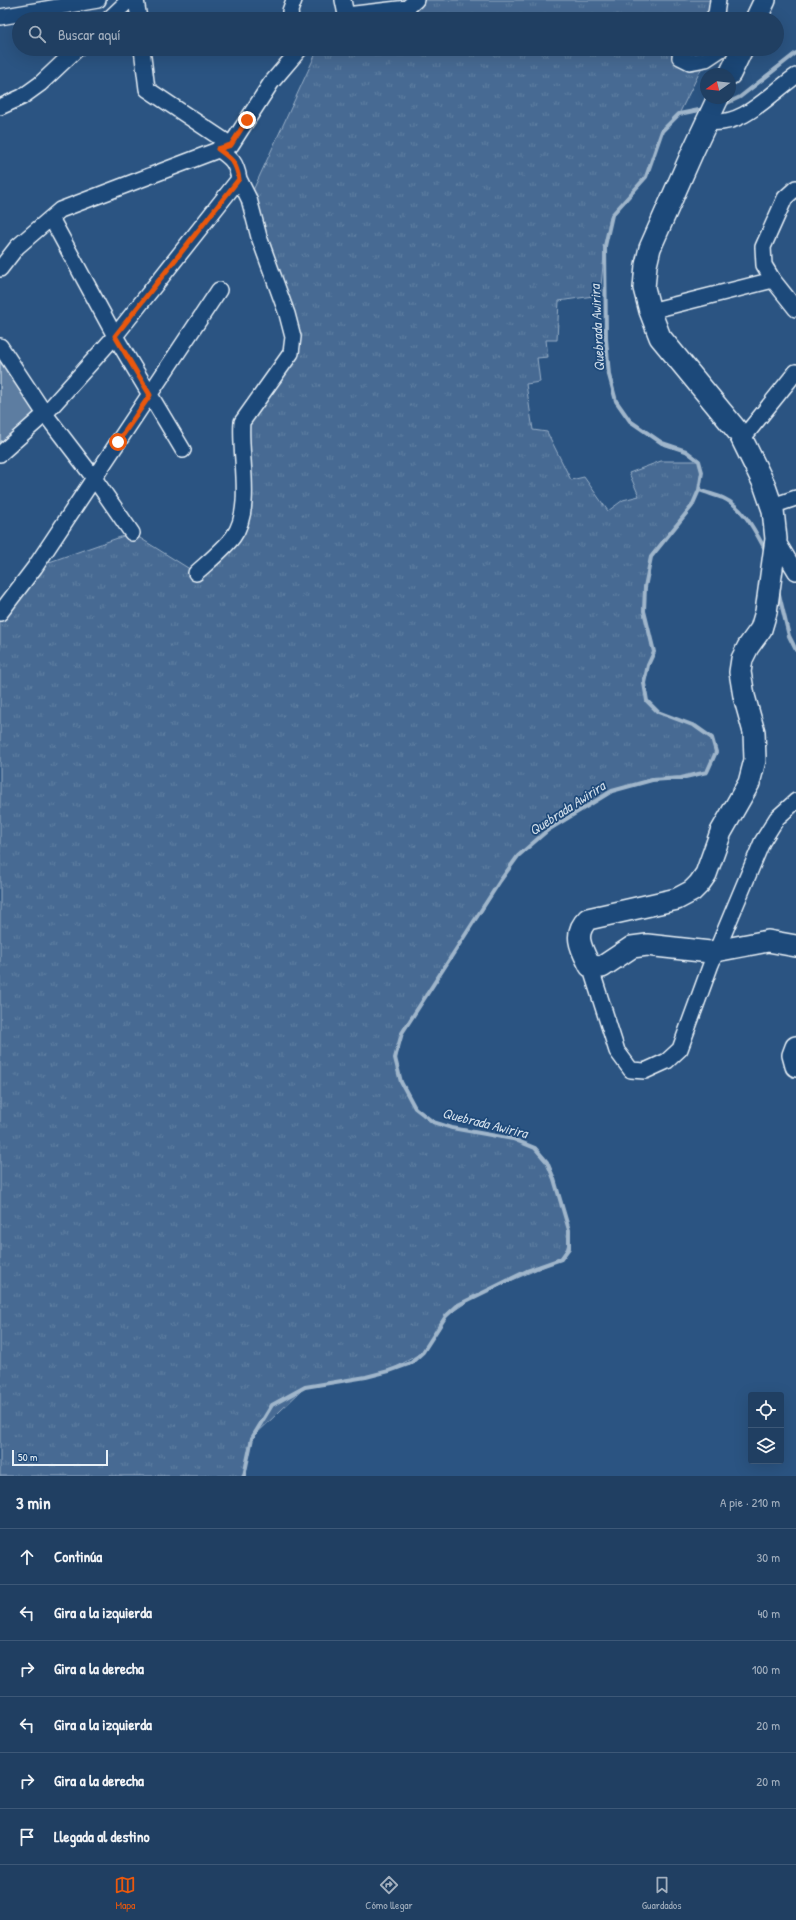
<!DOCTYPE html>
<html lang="es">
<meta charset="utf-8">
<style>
body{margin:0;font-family:"Patrick Hand",sans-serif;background:#284668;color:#f1f3f6}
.controls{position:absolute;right:12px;bottom:12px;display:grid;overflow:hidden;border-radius:4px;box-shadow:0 4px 16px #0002}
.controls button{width:36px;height:36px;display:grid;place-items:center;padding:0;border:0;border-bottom:1px solid #3d5877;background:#203f62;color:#f1f3f6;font:20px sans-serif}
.compass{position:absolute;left:700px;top:68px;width:36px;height:36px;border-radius:50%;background:#203f62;box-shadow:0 4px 16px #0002;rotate:256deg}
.scale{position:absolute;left:12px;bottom:10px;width:96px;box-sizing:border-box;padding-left:4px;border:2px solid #e8f1f8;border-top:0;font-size:11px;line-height:14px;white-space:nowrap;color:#e8f1f8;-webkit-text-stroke:3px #1f4a7a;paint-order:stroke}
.stop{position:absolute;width:12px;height:12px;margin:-9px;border:3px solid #ea580c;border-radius:50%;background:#fff}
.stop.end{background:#ea580c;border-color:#fff;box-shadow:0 1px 4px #0008}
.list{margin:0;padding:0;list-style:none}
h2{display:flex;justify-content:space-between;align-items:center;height:52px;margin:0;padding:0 16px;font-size:17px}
h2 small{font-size:13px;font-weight:400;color:#a2afbe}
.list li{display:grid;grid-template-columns:26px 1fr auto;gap:12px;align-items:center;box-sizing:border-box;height:56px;padding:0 16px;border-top:1px solid #3d5877}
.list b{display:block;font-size:15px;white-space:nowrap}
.list em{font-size:13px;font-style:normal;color:#a2afbe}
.icon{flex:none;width:22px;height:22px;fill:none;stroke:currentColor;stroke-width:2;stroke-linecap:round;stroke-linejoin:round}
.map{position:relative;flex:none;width:796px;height:1476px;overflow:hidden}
.search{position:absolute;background:#203f62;box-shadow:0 4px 16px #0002;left:12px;right:12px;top:12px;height:44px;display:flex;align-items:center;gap:10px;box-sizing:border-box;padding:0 14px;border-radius:22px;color:#a2afbe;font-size:15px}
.sheet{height:388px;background:#203f62}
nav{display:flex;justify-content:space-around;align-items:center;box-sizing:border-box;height:56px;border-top:1px solid #3d5877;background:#203f62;font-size:11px;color:#a2afbe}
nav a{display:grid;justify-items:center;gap:2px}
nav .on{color:#ea580c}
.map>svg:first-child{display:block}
.grass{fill:url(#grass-tufts);stroke:#98aec6}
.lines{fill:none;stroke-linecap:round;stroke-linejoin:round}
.stream{stroke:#a0b6cb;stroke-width:4}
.building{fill:#5d7da1;stroke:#e8f1f8}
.street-casing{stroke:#e8f1f8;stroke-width:18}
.secondary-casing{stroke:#e8f1f8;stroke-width:24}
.street{stroke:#1f4a7a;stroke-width:15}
.secondary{stroke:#1f4a7a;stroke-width:21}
.route{stroke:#ea580c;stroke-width:5}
.labels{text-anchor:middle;stroke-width:3.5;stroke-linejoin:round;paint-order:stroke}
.water-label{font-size:14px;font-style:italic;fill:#d0dde9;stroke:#1f4a7a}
</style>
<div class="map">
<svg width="796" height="1476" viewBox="0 0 796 1476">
<defs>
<pattern id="grass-tufts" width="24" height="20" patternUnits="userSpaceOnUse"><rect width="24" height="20" fill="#476b93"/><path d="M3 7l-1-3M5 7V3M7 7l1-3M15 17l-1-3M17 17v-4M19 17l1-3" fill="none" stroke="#6281a3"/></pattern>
</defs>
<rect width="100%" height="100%" fill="#2b5482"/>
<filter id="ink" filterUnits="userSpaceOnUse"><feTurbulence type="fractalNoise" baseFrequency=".025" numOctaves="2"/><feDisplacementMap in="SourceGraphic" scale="8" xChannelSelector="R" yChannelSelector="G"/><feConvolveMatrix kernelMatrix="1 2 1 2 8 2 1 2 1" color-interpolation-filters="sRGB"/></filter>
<g filter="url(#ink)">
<path class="grass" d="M416,0H718L712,19H380L407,8Z
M318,49H682L680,57L706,59L679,114L662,131L646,177L612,215L605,246L600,295L559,301L557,340H546L548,357L537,358L540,382L526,384L533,430L547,432L571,480L584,477L608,511L623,500L639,496L629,473L661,461H699L702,472L699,490L692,506L651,557L645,587L644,611L654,652L648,665L644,683L647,701L658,712L695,726L712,738L716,752L707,772L681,778L652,780L612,791L548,830L518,856L500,881L402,1033C395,1059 393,1068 407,1094C410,1098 412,1103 415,1107C439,1139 501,1128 534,1148C552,1159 556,1186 562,1204C568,1226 574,1239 561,1259L476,1296L446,1316L423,1352L389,1371L366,1377L305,1387L252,1438L244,1476H0V613L35,567L132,533L196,573L240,519L241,434L291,353L249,199Z"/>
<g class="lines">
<path class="stream" d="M723,105L740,97L796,53
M699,490C707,493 715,495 723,498C745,508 756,533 767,553
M778,590L789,636L796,650
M244,1476L252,1438L272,1405L305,1387L366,1377L389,1371L411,1363L423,1352L446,1316L458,1305L527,1271L561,1259L569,1248V1230L554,1179L547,1162L535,1148L513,1139L452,1128L433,1122L415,1108L401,1082L395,1058L402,1033L500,881L518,856L548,830L612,791L652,780L681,778L707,772L716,752L712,738L695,726L658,712L647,701L644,683L648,665L654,652L644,611L645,587L651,557L692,506L699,490L702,472L699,461L686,451L662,443L630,421L616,401L609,375L606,339L605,246L612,215L646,177L662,131L679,114L704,109"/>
</g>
<path class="building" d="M0,346L45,414L0,455Z"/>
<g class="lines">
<g class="street-casing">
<path id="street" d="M136,0L139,19
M343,0L346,15L345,19
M346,15L407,8L416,0
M0,17L98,0
M109,19L129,0
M291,19L290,11L294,0
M712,19L716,14L718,0
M142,49L147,89L231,145
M682,49L680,57L690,62L706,59L721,49
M0,107L22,97L40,84L77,49
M707,122C744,127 768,95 796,76
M796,188L785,198L763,247L764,265L773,280L796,309
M51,218L115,336L183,450
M0,269L17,247L60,210L231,145L271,83L300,49
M650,311L773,280
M0,346L45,414L94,478L132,533
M743,438L796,372
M0,454L45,414L115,336L239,179C236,162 232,159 218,149
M772,506L796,498
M776,539L796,572
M196,573C208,562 223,550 233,537C254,509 239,454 242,422L291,353L293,337L287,314L259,237L249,199L239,179
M0,613L35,567L219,290
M590,966L617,1051L631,1070L645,1071L667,1061L680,1049L711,964L762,842L777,818L796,801"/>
</g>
<g class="secondary-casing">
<path id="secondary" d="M756,19L765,0
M730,74L742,49
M718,98L693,151L650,248L646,265L644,288L650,311L660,337L739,433L764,484L773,510L776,539L766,612L761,629L748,647L742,659L740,672L744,696L754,732L755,760L749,783L721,832L706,874L699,884L692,891L677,899L588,919C572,934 582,950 590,966L602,967L632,947L647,945L710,952L768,941L796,946
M796,1047L793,1055L796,1066"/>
</g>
<use href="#street" class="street"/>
<use href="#secondary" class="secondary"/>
</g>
</g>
<g class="lines" filter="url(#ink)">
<path class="route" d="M118,442L150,395L115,336L239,179C236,162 232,159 218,149L231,145L247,120"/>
</g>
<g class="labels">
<g class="water-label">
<text transform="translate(597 328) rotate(-93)" y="5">Quebrada Awirira</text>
<text transform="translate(567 808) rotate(-33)" y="5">Quebrada Awirira</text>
<text transform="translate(485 1123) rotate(14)" y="5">Quebrada Awirira</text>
</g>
</g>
</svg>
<div class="controls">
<button><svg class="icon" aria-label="locate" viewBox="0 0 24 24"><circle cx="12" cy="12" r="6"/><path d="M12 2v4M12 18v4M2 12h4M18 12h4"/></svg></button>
<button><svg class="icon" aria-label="layers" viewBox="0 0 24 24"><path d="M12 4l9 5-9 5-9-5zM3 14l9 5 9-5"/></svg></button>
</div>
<svg class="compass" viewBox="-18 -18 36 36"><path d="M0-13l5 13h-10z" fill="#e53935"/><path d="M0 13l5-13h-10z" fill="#a2afbe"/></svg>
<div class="scale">50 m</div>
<div class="stop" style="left:118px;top:442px"></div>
<div class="stop end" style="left:247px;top:120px"></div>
<div class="search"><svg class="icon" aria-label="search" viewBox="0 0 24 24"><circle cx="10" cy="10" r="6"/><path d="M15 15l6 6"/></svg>Buscar aquí</div>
</div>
<section class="sheet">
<h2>3 min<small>A pie · 210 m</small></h2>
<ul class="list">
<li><svg class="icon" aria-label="ahead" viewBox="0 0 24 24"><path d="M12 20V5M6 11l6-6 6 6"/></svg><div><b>Continúa</b></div><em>30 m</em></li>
<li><svg class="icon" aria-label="left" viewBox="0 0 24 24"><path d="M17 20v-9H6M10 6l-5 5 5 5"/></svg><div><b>Gira a la izquierda</b></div><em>40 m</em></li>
<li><svg class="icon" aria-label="right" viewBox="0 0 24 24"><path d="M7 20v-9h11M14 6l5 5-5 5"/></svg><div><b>Gira a la derecha</b></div><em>100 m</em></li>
<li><svg class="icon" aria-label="left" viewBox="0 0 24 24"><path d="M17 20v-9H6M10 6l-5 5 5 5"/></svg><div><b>Gira a la izquierda</b></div><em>20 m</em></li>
<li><svg class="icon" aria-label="right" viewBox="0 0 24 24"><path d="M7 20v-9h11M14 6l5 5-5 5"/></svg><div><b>Gira a la derecha</b></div><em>20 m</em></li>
<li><svg class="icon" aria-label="arrive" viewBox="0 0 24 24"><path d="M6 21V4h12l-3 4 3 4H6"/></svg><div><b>Llegada al destino</b></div></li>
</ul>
</section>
<nav>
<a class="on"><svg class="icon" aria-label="map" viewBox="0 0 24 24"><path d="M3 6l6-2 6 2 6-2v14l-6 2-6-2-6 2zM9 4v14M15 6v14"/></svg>Mapa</a>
<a><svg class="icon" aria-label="directions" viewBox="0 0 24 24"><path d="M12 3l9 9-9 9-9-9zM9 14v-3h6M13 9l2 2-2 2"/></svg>Cómo llegar</a>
<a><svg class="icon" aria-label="saved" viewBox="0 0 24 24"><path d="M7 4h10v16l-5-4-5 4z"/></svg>Guardados</a>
</nav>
